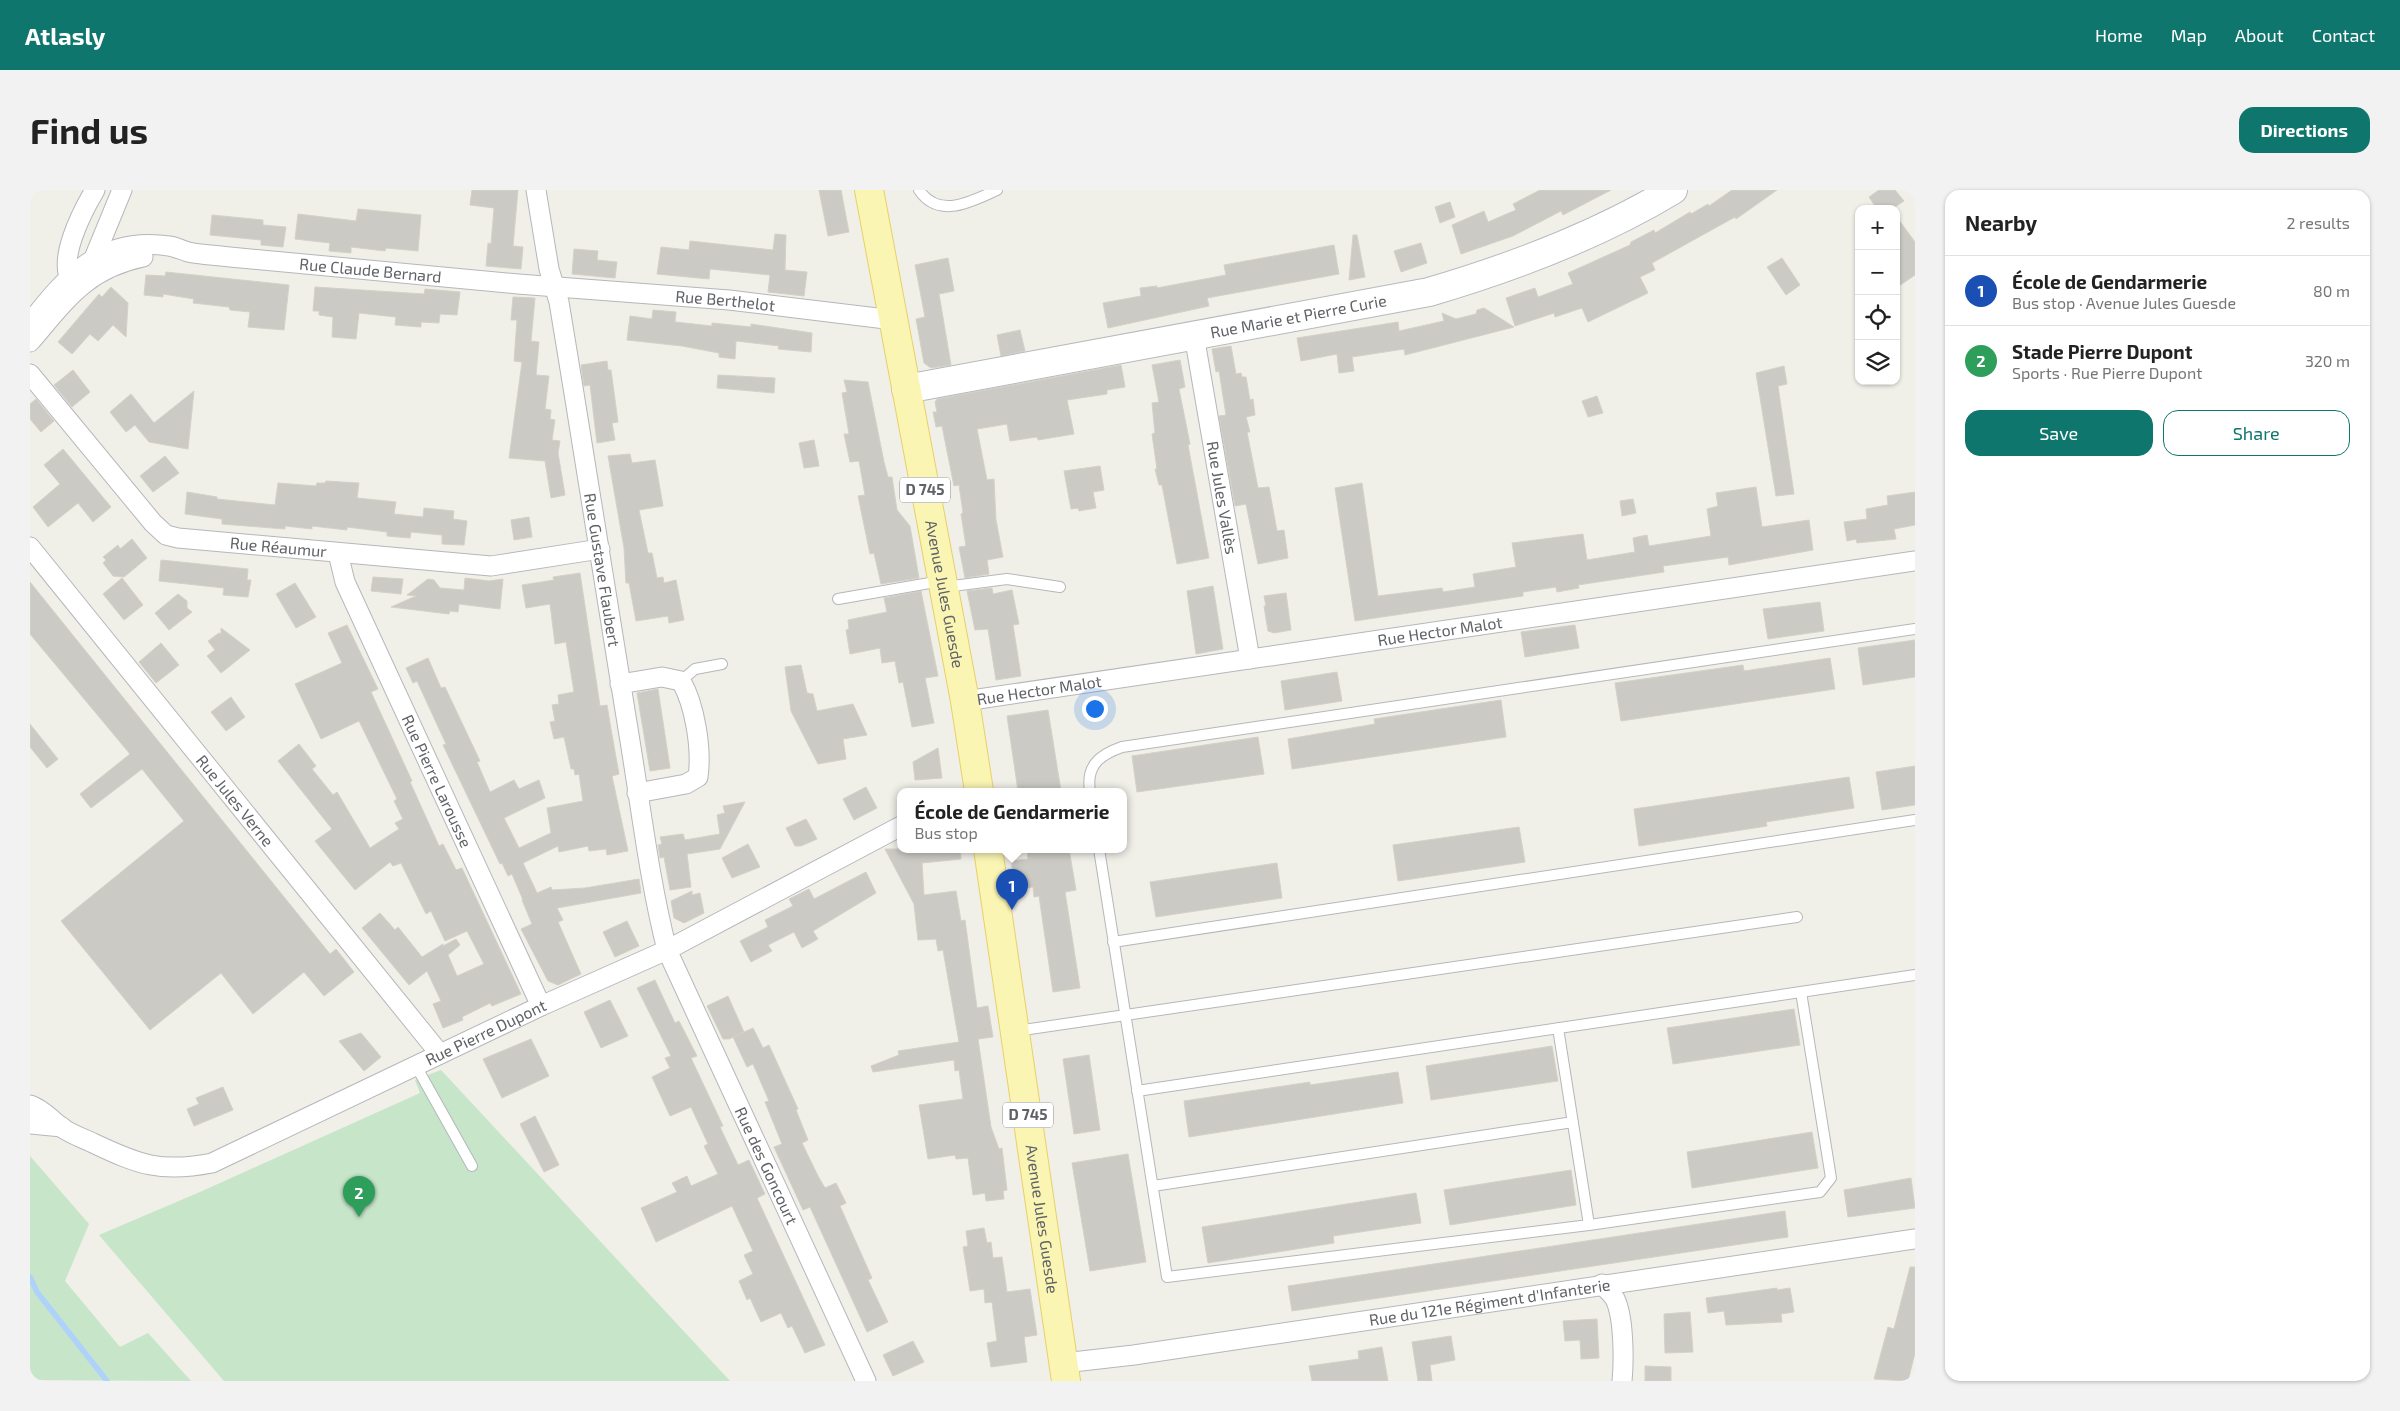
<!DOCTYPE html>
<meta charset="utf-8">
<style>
body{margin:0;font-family:"Exo 2",sans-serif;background:#f2f2f2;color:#222}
.controls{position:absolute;right:15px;top:15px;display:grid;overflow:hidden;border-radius:10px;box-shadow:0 1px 4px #0004}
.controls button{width:45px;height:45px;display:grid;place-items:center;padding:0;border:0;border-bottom:1px solid #e0e0e0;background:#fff;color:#222;font:25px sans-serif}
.you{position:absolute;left:1064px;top:518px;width:18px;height:18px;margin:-12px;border:4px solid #fff;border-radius:50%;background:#1a73e8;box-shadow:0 0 0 8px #1a73e833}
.badge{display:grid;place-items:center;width:32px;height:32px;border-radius:50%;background:#0f766e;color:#fff;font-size:16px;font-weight:700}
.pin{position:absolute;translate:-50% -41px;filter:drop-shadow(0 1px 2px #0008)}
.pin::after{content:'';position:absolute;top:26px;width:18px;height:15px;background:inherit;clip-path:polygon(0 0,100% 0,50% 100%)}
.popup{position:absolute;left:867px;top:598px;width:230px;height:65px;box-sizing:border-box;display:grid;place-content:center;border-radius:10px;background:#fff;filter:drop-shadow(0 1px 4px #0005);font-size:16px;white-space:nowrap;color:#767676}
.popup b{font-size:19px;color:#222}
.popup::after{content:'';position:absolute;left:50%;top:100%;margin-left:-10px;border:10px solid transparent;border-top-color:#fff}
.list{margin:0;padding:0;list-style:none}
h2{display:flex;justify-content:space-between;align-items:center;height:65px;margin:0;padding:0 20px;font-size:21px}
h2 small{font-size:16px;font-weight:400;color:#767676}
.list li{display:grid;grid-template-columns:32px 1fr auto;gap:15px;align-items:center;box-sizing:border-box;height:70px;padding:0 20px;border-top:1px solid #e0e0e0}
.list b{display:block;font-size:19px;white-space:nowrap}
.list p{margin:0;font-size:16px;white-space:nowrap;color:#767676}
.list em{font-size:16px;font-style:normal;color:#767676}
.actions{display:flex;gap:10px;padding:15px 20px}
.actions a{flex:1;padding:11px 0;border:1px solid #0f766e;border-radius:15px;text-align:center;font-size:18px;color:#0f766e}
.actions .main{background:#0f766e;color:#fff}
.icon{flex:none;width:28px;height:28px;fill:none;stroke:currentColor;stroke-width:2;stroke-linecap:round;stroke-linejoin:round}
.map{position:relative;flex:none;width:1885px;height:1191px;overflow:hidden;border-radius:15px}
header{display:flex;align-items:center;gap:30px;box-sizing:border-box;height:70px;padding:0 25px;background:#0f766e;color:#fff}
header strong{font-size:24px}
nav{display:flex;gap:28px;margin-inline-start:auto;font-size:18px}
.intro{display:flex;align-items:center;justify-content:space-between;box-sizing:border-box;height:120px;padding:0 30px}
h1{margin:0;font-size:35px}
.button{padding:12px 22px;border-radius:15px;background:#0f766e;color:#fff;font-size:18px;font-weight:700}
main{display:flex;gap:30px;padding:0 30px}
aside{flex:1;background:#fff;border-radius:15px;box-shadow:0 1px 4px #0004}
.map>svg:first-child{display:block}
.green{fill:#c6e5c9}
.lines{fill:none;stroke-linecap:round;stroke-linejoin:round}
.stream{stroke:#aed2f9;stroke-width:5.5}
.building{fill:#cccac4;stroke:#d4d1c6}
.lane-casing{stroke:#b5b7bb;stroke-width:12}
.street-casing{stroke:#b5b7bb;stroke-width:21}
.secondary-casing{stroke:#b6b9be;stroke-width:30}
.primary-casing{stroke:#e9d068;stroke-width:30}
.lane{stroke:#fff;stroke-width:10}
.street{stroke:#fff;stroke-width:19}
.secondary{stroke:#fff;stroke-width:28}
.primary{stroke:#faf5b3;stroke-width:28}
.labels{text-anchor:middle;stroke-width:5;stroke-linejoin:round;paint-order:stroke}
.shield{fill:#fff;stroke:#8f9195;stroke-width:1}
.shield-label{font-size:15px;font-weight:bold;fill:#5f6267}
.street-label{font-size:16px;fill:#5f6267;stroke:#fff}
</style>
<header>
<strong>Atlasly</strong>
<nav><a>Home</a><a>Map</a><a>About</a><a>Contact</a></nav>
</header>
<div class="intro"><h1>Find us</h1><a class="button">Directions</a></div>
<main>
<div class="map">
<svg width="1885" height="1191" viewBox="0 0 1885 1191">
<rect width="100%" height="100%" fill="#f0efe8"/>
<path class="green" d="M411,880L700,1191H194L69,1045L170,1002L390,903L385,890Z
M0,966L59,1034L35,1091L90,1157L118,1143L161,1191L0,1190Z"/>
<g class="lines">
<path class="stream" d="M0,1087L7,1102L77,1191"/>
</g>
<path class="building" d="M442,0H488L483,56L493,57L491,79L456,76L458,53L461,54L464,18L440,15Z
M789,0H811L819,42L798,46Z
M1510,0H1581L1533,25L1531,21L1483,46L1431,64L1422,35L1454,21L1458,32L1486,20L1483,14Z
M1702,0H1747L1706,29L1705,27L1622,73L1625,80L1610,87L1618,103L1558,132L1552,118L1525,127L1524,123L1485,136L1476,108L1505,98L1508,107L1543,94L1538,83L1600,55L1601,52L1624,40L1625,43L1660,22L1661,24L1678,14L1679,16Z
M1849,0H1865L1874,11L1862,19H1847L1839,7Z
M1420,12L1425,27L1410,33L1405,17Z
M328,19L391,25L388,61L356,58L355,61L321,57V63L299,61L300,53L265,49L268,24L326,31Z
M182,25L233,30V35L256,37L253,57L231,55V50L180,45Z
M1866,26L1885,52V85L1866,98Z
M745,44L756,45L755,80L777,82L774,106L738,102L740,85L680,79L679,89L627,84L631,57L659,60L660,51L743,60Z
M1323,45H1327L1335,87L1319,90Z
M1391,53L1397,73L1371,82L1364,61Z
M1304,55L1309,84L1177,108L1179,116L1078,138L1073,113L1111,106L1110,98L1127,96V98L1196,85L1194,75Z
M544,59L568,61L567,70L587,72L585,88L542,84Z
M918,68L924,101L909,104L921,175L901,178L894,173L886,129L895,127L885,75Z
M1752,68L1770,95L1756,105L1737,77Z
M136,82L259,95L254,140L218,137L220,122L200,120L199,117L163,113L164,109L133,104V107L114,105L116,85L135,86Z
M81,97L98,113L96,147L83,135L68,151L60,144L42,164L28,152L69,104L72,107Z
M285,97L394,104L395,99L430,102L427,125L410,124L409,133L391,132V137L365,135L366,127L329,123L326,149L302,147L303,127L289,125V121H283Z
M483,107L505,108L501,151L509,152L506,185L519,186L515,219L521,220L520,229L525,230L522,250L530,251L528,263L535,305L521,308L515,271L479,268L492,172L484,171L487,130H481Z
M1454,118L1484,137L1375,165L1374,159L1322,167L1324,181L1309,183L1307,164L1271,171L1267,148L1368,132L1369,141L1414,131L1412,123L1426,129L1446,124L1447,120Z
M623,120L646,122L645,132L682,136V133L721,137V134L782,143L781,162L748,159L749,156L706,151L705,169L689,167V163L652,156L597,150L600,126L622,129Z
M990,140L995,161L971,166L967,145Z
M1201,156L1206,184L1211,183L1212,187H1216L1220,210L1223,209L1225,225L1216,227L1220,242H1217L1228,298L1239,297L1247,341L1254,340L1258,368L1228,374L1216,314L1205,316L1189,226L1196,225L1189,181L1186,182L1182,159Z
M1150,170L1155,197L1149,199L1160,254L1158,255L1179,368L1147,374L1132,295H1129L1125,279H1127L1122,244L1125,243L1122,213L1129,212L1122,175Z
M577,171L578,180H581L588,232L582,233L585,250L567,253L560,195L554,196L551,175Z
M1091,175L1095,197L1077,200V204L1037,210L1044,244L1008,250L1007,247L980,251L977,234L947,239L957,290L964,289L966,330L973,367L957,370L959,384L935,388L929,357L936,356L931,324L933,323L929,295L924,296L912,236L906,237L903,222H907L905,212L907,209Z
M1754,176L1757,194L1748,196L1764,304L1746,306L1726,183Z
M43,180L60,202L42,217L24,195Z
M688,185L745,188L744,203L687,198Z
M814,190L838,192L854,272L858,287H862L867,320L880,336L889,388L851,394L844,363L840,364L828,306L835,305L829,271L820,272L814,244H819L812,203L817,202Z
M164,201L158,259L119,252L105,235L96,242L80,222L101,204L124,233Z
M1567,206L1573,223L1558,227L1552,211Z
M6,209L24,231L11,242L0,229V214Z
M784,250L789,276L774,278L769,253Z
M33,259L81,317L63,332L48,313L18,337L3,317L30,294L14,275Z
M600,264L602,273L625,270L633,316L609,320L618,363H622L627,388L633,387L634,393L646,390L654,430L639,433L638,426L606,431L599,393H596L594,358L578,266Z
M135,266L149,283L123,302L110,286Z
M1070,276L1074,300L1063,302L1066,318L1049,321L1048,318L1041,319L1034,281Z
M296,291L329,293L327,308L366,312L364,324L393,327L394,318L424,321L423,329L437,331L434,355L412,354V345L381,342L380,348L357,346V342L317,337V340L282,336V339L255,336V339L217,336L192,334V329L155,324L157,302L187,307V309L245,315L248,293L286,296L287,293H295Z
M1332,293L1348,406L1412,398L1413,402L1445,397L1443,384L1486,377L1482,353L1553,344L1557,370L1605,362L1603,348L1617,345L1619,356L1681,346L1677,319L1688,316L1686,303L1726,297L1732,337L1779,330L1783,360L1699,375L1698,367L1633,376L1634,382L1548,395L1549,398L1527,402L1526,397L1493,402V406L1325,431L1305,298Z
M1885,302V335L1864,339L1866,349L1827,353L1826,349L1817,351L1814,332L1837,329L1836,319L1858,315L1857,306Z
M1603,309L1606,323L1592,326L1590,311Z
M499,327L502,347L484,350L481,330Z
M102,349L117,368L94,387L83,386L73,373L76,370L73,367L88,355L90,359Z
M131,370L218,379L217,390H221L218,407L193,405L194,398L129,391Z
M550,383L570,516L577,515L581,539L589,584L582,586L598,661L577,665L576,659L559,661L558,656L529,662L528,656L493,673L507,703L521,697L522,700L555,698L609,689L611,703L527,718L533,730L528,732L551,784L528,795L518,791L491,739L502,734L492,710H493L482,684L478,686L472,673L470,674L413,555L416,554L387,491L383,493L376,478L398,468L411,498L415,497L450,571L447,572L460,602L484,590L489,599L509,590L515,608L474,628L489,658L521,643L517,618L553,611L549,584L545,585L544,579H541L534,547L524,549L520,532L525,531L522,515L529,514L528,505L544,502L536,452L525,454L520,414L496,418L492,395L524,390L523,387Z
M343,387L373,389L371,404L341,401Z
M92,388L113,415L94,430L73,404Z
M435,388L459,391L473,389L470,419L429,414L428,422L420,421L419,424L361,417L386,406L377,405L398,389L404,390L410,398L434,400Z
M0,392L300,764L306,759L324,782L294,806L274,782L223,824L191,783L120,840L31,731L154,631L112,579L61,618L50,604L100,564L0,444Z
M265,393L286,427L266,438L246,404Z
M1183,396L1193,459L1166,464L1157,401Z
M962,398L963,404L982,400L989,434L983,435L991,486L966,490L958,439L945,440L937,401Z
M891,401L908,486L895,488L904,533L882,537L873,492L869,493L865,471L852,473L850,458L820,464L816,440L819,439L818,430L857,422L854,408Z
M1256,403L1261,440L1244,443L1238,441L1234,416H1236L1234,406Z
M148,404L157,411V418L162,422L139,440L125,423Z
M1790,412L1794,441L1738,449L1733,419Z
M317,435L348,499L341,502L382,591L380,592L409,656L413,654L426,680L432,678L491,804L462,816L460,813L432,827L433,830L413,838L403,814L411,811L397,781L379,795L332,738L350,723L365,740L368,737L392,767L413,754V756L426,749L430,755L418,765L427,786L454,774L437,741L415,751L401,721L396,724L371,673L363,676L360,672L325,700L285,651L302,639L248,571L269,554L286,576L282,579L303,605L307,602L340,658L369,639L365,633L373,629L364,611L367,609L329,531L291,549L265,494L312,473L298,443Z
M1545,435L1549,458L1495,467L1491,442Z
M191,438L220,460L191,483L177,466L185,460L178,451L189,443L191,444Z
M1885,450V487L1833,495L1828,458Z
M131,453L149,475L126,493L109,472Z
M1800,468L1805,499L1591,531L1585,493L1713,475L1714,481Z
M771,475L777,503L783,504L787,521L823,514L837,545L813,549L816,569L788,574L761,521L755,477Z
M1307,482L1312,511L1255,520L1251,491Z
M628,499L640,578L620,581L607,503Z
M201,507L215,527L196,541L181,522Z
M1471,510L1476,547L1262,579L1258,549L1345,534L1344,529Z
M1018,520L1031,601H988L977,526Z
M0,534L28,569L17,578L0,557Z
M1228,547L1234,584L1107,602L1102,566Z
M908,558L912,588L885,590L883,572Z
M1885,576V615L1852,620L1846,582Z
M1819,587L1824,618L1736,632L1737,636L1609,656L1604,619Z
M836,597L847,618L824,630L813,609Z
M715,612L690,659L657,664L661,697L640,700L634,667L630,668L628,655L632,654L630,647L653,644L655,650L690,644L687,625L695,623L693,616Z
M776,629L787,649L771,656H765L756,638Z
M1489,637L1495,672L1368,691L1363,655Z
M718,654L730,677L702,688L692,668Z
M855,659H930L931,669L892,673L894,705L926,701L931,731L935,730L947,818L958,816L963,847L948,849L961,937L969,959L972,958L977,1000L973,1001L974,1009L956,1011L955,1003L943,1005L938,968L926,969L925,965L898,969L889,915L933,909L929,880L925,881L924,870L843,882L841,876L869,865L868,861L929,852L913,760L908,761L906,749L888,750L884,714Z
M997,659H1039L1046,700L1035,702L1050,798L1023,802L1009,706L1004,707L1003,697L986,699L981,671L998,669Z
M1247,673L1252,708L1126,727L1120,692Z
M836,682L846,703L783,741L788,749L772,758L764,742L738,755L742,761L721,772L710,751L738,737L735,730L763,716L759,709L779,699L784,709Z
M662,701V705L670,703L674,723L654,733L644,728L641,711Z
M597,731L609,756L585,767L573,742Z
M625,790L645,833L649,831L667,866L661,868L693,936L690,937L708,975L719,970L735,1004L727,1008L795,1155L775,1163L762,1136L758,1138L751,1123L731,1132L720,1108L717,1110L709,1091L723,1084L714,1065L723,1061L702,1016L626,1052L611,1018L647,1002L642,993L657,986L661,996L688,984L674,956L678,954L661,917L640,926L622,887L640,878L635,868L641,866L607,798Z
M698,806L714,842L699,849H693L677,816Z
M580,810L598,846L571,858L554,822Z
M1764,819L1770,855L1643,874L1637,838Z
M723,838L733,858L739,855L768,919L766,920L778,950L772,953L788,986L795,998L806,993L816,1013L810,1016L842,1088L838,1090L858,1132L837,1142L780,1017L773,1020L744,957L752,954L735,912L739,911L723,874L717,877L703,847Z
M331,843L351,867L334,881L309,851Z
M501,849L519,886L472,908L453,869Z
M1522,856L1528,891L1401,910L1396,876Z
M1059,865L1070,940L1044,944L1033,869Z
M1368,882L1373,913L1159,947L1154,911L1280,892V895Z
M193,897L203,920L164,936L157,919L169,914L166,908Z
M505,926L529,975L514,982L490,934Z
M1782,942L1788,978L1662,998L1657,962Z
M1098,964L1116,1072L1060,1081L1042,973Z
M1541,980L1546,1015L1420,1035L1414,1000Z
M1881,988L1885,1018L1818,1027L1814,1000Z
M1386,1003L1391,1033L1303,1046L1304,1053L1178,1073L1172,1037Z
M1755,1021L1758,1047L1262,1121L1258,1096Z
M954,1038L957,1053L961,1052L963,1068L972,1067L977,1102L1000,1099L1007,1145L994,1147L997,1172L961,1177L957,1153L967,1151L962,1112L955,1113L954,1099L940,1101L933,1057L938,1056L936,1041Z
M1880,1077H1885V1163L1878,1191L1844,1189L1858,1137L1864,1139Z
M1747,1098V1100L1760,1098L1764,1122L1751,1124L1752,1132L1696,1135L1694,1121L1678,1123L1676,1108Z
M1660,1122L1663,1162L1635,1163L1634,1124Z
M1567,1129L1569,1168L1551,1169L1550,1150L1535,1151L1533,1131Z
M1421,1146L1425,1170L1400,1175L1402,1191H1388L1382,1152Z
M883,1151L894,1172L863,1186L853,1165Z
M1352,1157L1358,1191H1282L1279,1176L1329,1169L1328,1161Z
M1615,1176L1641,1177V1191H1615Z"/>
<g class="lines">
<g class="lane-casing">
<path id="lane" d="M889,0C909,30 942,11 967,0
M915,397L977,389L1030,397
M808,409L911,391
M651,491L665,479L692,474
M1060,601C1056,576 1069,565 1092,557L1885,439
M1069,659L1137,1087L1559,1035L1790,1002L1801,988L1771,802
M1083,752L1885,630
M1528,838L1559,1035
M986,841L1767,727
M386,876L442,976
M1107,901L1885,785
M1123,996L1543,932"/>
</g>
<g class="street-casing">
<g id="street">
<path id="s1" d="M506,0L519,79L529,112C553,256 575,400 599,545C611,617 619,689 637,760L836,1191"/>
<path d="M62,73L92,0"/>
<path d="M43,93C25,73 53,20 65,0"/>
<path id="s2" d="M0,133C37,85 72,46 139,56C146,57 152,60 158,62C171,65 186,65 200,67L488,94L699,110L864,130"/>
<path id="s3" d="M1164,145L1220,469"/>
<path d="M0,152C36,110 56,79 113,67"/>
<path id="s4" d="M0,184L123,333L136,345L148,348L461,376L570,359"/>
<path id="s5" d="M0,357L410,864"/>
<path id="s6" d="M308,363L315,392L511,816"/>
<path d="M590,494L632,487L651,491C665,515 672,559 668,587L656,594L607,603"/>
<path id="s7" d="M935,511L1885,371"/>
<path id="s8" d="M0,915C14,920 20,929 31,937C40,944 53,948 63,953C109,975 131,983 182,973L511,816L637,760L871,636"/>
<path d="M0,934L32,937"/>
<path d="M1572,1094C1576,1099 1582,1104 1585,1109C1594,1127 1594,1171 1592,1191"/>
<path id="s9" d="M1034,1173L1104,1165L1885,1049"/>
</g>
</g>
<g class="secondary-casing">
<g id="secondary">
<path id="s10" d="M876,199L1399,102C1484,77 1567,46 1643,0"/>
</g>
</g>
<g class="primary-casing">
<g id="primary">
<path id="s11" d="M839,0L935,511L949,601"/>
<path id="s12" d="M958,659L1036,1191"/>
</g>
</g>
<use href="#lane" class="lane"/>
<use href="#street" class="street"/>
<use href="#secondary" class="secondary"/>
<use href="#primary" class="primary"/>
</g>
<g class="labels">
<g class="shield">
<rect x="870" y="287.5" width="50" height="25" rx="4"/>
<rect x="973" y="912.5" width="50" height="25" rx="4"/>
</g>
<g class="shield-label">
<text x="895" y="305">D 745</text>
<text x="998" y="930">D 745</text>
</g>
<g class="street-label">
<text dy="6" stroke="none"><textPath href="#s2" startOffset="372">Rue Claude Bernard</textPath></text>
<text dy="6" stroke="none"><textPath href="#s2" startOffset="728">Rue Berthelot</textPath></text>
<text dy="6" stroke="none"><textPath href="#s10" startOffset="399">Rue Marie et Pierre Curie</textPath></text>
<text dy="6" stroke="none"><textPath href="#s3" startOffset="165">Rue Jules Vallès</textPath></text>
<text dy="6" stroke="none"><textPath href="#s4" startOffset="324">Rue Réaumur</textPath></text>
<text dy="6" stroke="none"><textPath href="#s1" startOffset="386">Rue Gustave Flaubert</textPath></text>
<text dy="6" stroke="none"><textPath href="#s11" startOffset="411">Avenue Jules Guesde</textPath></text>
<text dy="6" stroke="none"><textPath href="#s7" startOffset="480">Rue Hector Malot</textPath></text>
<text dy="6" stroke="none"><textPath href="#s7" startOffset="75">Rue Hector Malot</textPath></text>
<text dy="6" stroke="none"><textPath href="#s6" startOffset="249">Rue Pierre Larousse</textPath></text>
<text dy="6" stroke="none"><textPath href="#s5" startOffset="326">Rue Jules Verne</textPath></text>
<text dy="6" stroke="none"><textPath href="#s8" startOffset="501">Rue Pierre Dupont</textPath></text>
<text dy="6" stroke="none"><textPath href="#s1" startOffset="1009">Rue des Goncourt</textPath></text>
<text dy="6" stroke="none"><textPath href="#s12" startOffset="374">Avenue Jules Guesde</textPath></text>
<text dy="6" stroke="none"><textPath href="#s9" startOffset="430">Rue du 121e Régiment d'Infanterie</textPath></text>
</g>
</g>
</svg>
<div class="controls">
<button>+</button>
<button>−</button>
<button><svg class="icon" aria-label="locate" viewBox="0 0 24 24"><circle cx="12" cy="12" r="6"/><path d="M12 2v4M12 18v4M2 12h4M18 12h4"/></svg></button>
<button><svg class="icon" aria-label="layers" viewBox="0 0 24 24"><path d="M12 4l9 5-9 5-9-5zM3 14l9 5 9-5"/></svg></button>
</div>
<div class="you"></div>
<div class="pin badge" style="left:982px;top:720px;background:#1a4fb4">1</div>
<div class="popup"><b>École de Gendarmerie</b>Bus stop</div>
<div class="pin badge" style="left:329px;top:1027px;background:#2e9e5b">2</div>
</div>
<aside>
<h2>Nearby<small>2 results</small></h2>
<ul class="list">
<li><span class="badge" style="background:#1a4fb4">1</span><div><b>École de Gendarmerie</b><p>Bus stop · Avenue Jules Guesde</p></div><em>80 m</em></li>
<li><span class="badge" style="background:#2e9e5b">2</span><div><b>Stade Pierre Dupont</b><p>Sports · Rue Pierre Dupont</p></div><em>320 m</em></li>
</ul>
<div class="actions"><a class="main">Save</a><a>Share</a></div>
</aside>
</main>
